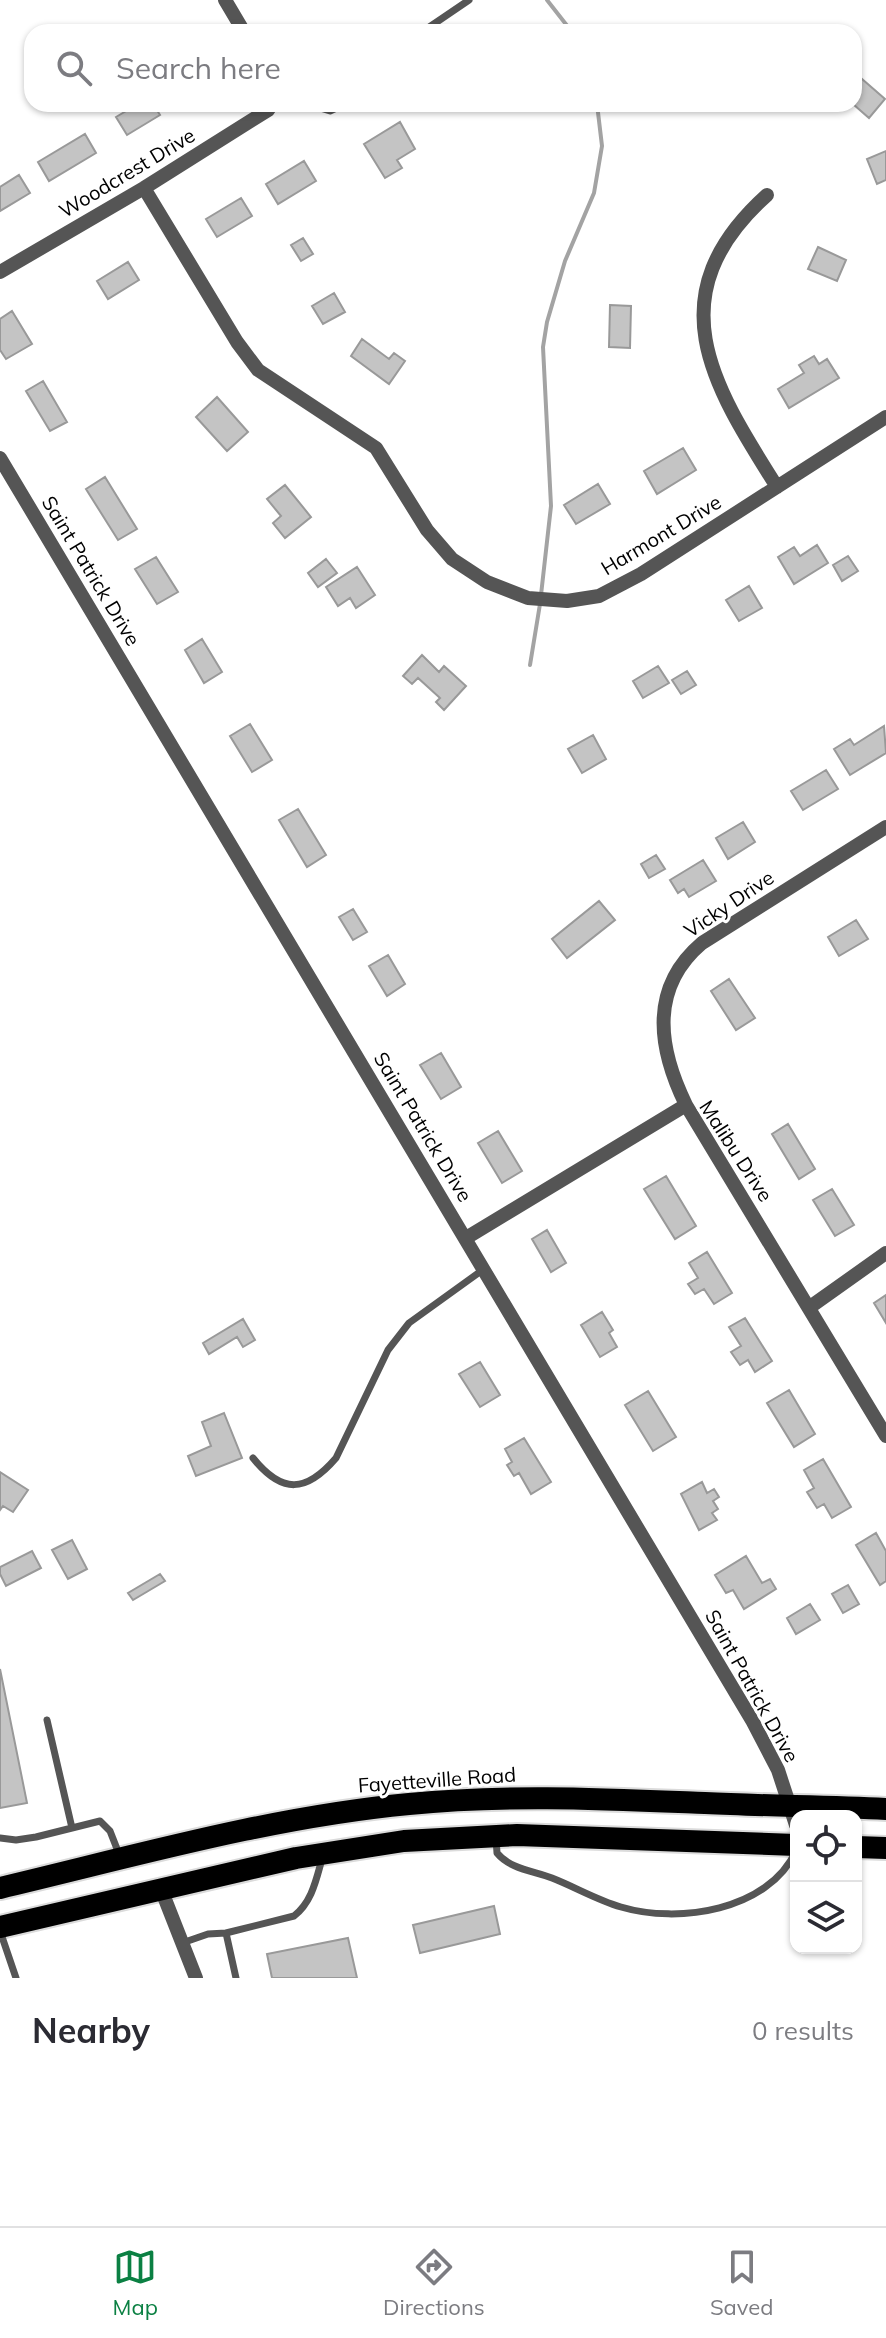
<!DOCTYPE html>
<style>
body{margin:0;font-family:Mulish,sans-serif;background:#f7f7f7;color:#2b2b33}
.controls{position:absolute;right:24px;bottom:24px;display:grid;overflow:hidden;border-radius:16px;box-shadow:0 2px 6px #0004}
.controls button{width:72px;height:72px;display:grid;place-items:center;padding:0;border:0;border-bottom:2px solid #e1e1e2;background:#fff;color:#2b2b33;font:40px sans-serif}
.list{margin:0;padding:0;list-style:none}
h2{display:flex;justify-content:space-between;align-items:center;height:104px;margin:0;padding:0 32px;font-size:34px}
h2 small{font-size:26px;font-weight:400;color:#7c7c81}
.icon{flex:none;width:44px;height:44px;fill:none;stroke:currentColor;stroke-width:2;stroke-linecap:round;stroke-linejoin:round}
.map{position:relative;flex:none;width:886px;height:1978px;overflow:hidden}
.search{position:absolute;background:#fff;box-shadow:0 2px 6px #0004;left:24px;right:24px;top:24px;height:88px;display:flex;align-items:center;gap:20px;box-sizing:border-box;padding:0 28px;border-radius:24px;color:#7c7c81;font-size:30px}
.sheet{height:248px;background:#fff}
nav{display:flex;justify-content:space-around;align-items:center;box-sizing:border-box;height:112px;border-top:2px solid #e1e1e2;background:#fff;font-size:22px;color:#7c7c81}
nav a{display:grid;justify-items:center;gap:4px}
nav .on{color:#0b8043}
.map>svg:first-child{display:block}
.lines{fill:none;stroke-linecap:round;stroke-linejoin:round}
.stream{stroke:#a3a3a3;stroke-width:4}
.building{fill:#c4c4c4;stroke:#999;stroke-width:2}
.trunk-casing{stroke:#dbdbdb;stroke-width:26}
.service{stroke:#555;stroke-width:7}
.minor{stroke:#555;stroke-width:14}
.trunk{stroke:#000;stroke-width:22}
.labels{text-anchor:middle;stroke-width:6;stroke-linejoin:round;paint-order:stroke}
.street-label{font-size:20px;fill:#000;stroke:#fff}
</style>
<div class="map">
<svg width="886" height="1978" viewBox="0 0 886 1978">
<rect width="100%" height="100%" fill="#fff"/>
<g class="lines">
<path class="stream" d="M547,0L572,32
M541,595L551,506L543,347L547,322L565,261L594,193L602,146L597,104
M530,665L540,604"/>
</g>
<path class="building" d="M854,72L885,99L869,118L853,104Z
M138,104H153L160,115L127,135L116,117Z
M400,122L415,149L397,160L402,168L385,178L364,144Z
M85,134L96,153L49,181L38,162Z
M886,151V180L877,184L867,159Z
M304,161L316,181L278,204L266,184Z
M19,175L30,193L0,211V187Z
M241,198L252,216L217,237L206,219Z
M303,238L313,254L301,261L291,245Z
M818,247L846,260L837,281L808,269Z
M128,262L139,280L108,299L97,281Z
M334,293L345,312L323,324L312,306Z
M610,305L631,306L630,348L609,347Z
M12,311L32,344L6,359L0,350V319Z
M362,339L389,359L394,353L405,361L389,384L351,356Z
M814,356L819,364L827,359L839,378L789,408L778,389L804,373L799,365Z
M43,381L67,422L50,431L26,391Z
M217,397L248,432L227,451L196,417Z
M683,448L696,470L657,494L644,471Z
M105,477L137,529L118,540L86,489Z
M598,484L610,504L576,524L564,505Z
M285,485L311,517L285,538L273,523L281,516L267,499Z
M817,545L828,563L794,584L778,557L794,547L800,556Z
M848,556L858,571L842,581L833,565Z
M156,557L178,592L157,604L135,569Z
M326,559L337,573L318,587L308,573Z
M357,567L375,595L356,608L350,598L338,606L326,587Z
M749,586L762,608L739,621L726,600Z
M202,639L222,672L204,683L185,650Z
M422,655L439,672L444,666L466,686L444,710L436,702L440,698L418,678L412,684L403,676Z
M658,666L669,683L643,698L633,681Z
M687,671L696,685L681,694L672,680Z
M250,724L272,760L252,772L230,736Z
M884,726L886,753L850,775L834,749L850,739L854,745Z
M593,735L606,759L582,773L568,749Z
M826,770L838,789L803,810L791,791Z
M298,809L326,855L307,867L279,820Z
M743,822L755,842L728,859L716,838Z
M656,855L665,869L649,878L641,864Z
M703,860L716,881L689,897L684,889L678,893L670,880Z
M599,901L615,920L567,958L552,939Z
M353,909L367,932L353,940L339,917Z
M856,920L868,939L839,956L828,937Z
M388,955L405,984L387,996L369,966Z
M729,979L755,1018L736,1030L711,991Z
M441,1053L461,1087L441,1099L420,1065Z
M788,1124L815,1169L799,1179L772,1134Z
M498,1131L522,1171L502,1183L478,1143Z
M666,1176L696,1226L675,1239L644,1189Z
M832,1189L854,1225L835,1236L813,1200Z
M547,1230L566,1263L551,1272L532,1239Z
M707,1252L732,1293L714,1304L704,1289L695,1294L688,1284L698,1278L689,1263Z
M886,1295V1323L874,1303Z
M602,1312L613,1330L609,1333L617,1347L600,1357L581,1325Z
M745,1318L772,1361L755,1372L748,1360L740,1365L731,1352L741,1346L729,1327Z
M243,1319L255,1340L243,1347L237,1337L209,1354L203,1343Z
M480,1362L500,1395L480,1407L459,1374Z
M789,1390L815,1434L794,1447L767,1403Z
M648,1391L676,1437L653,1451L625,1405Z
M224,1413L242,1458L196,1476L188,1456L211,1446L202,1422Z
M524,1438L551,1482L531,1494L519,1473L514,1476L507,1465L512,1462L505,1449Z
M823,1459L851,1507L832,1518L824,1504L817,1508L807,1492L814,1488L804,1470Z
M0,1472L28,1490L13,1512L3,1506L0,1510Z
M702,1482L707,1493L714,1489L719,1497L713,1501L718,1509L712,1513L717,1520L699,1530L681,1494Z
M876,1533L886,1551V1581L880,1585L856,1545Z
M72,1540L87,1569L68,1579L52,1550Z
M32,1551L41,1568L6,1586L0,1574V1567Z
M746,1556L762,1583L770,1579L776,1589L744,1609L733,1590L726,1593L715,1575Z
M160,1574L165,1581L133,1600L128,1593Z
M848,1585L859,1604L843,1613L832,1594Z
M810,1604L820,1620L796,1634L787,1618Z
M0,1669L27,1803L0,1808Z
M494,1906L500,1934L420,1953L413,1925Z
M348,1938L357,1978H272L267,1954Z"/>
<g class="lines">
<g class="trunk-casing">
<path id="trunk" d="M856,1847L886,1848
M0,1888C135,1856 271,1817 409,1804C507,1794 606,1799 705,1803C765,1806 826,1806 886,1809
M0,1927L296,1858L404,1841L517,1835L796,1845"/>
</g>
<path class="service" d="M422,32L469,0
M307,104L330,111L345,104
M253,1458C282,1494 306,1493 336,1458L388,1350L409,1323L484,1269
M47,1720L72,1828
M0,1838L16,1840L36,1837L100,1821L110,1831L119,1854
M496,1838L497,1853C510,1869 534,1871 552,1878C575,1887 597,1900 621,1907C678,1924 768,1911 796,1851
M0,1931L16,1978
M182,1943L208,1934L226,1933
M236,1978L226,1933L294,1916C312,1902 316,1880 322,1859"/>
<path class="minor" d="M225,0L244,32
M144,188L237,342L258,370L376,448L427,530L452,559L487,582L528,598L567,601L599,596L641,574L886,417
M767,195C656,295 711,383 777,487
M0,272L144,188L268,110L272,104
M0,458L753,1722L778,1770L796,1825
M886,827L702,943C649,988 658,1048 686,1105L886,1436
M466,1238L686,1105
M810,1307L886,1253
M161,1889L196,1978"/>
<use href="#trunk" class="trunk"/>
</g>
<g class="labels">
<g class="street-label">
<text transform="translate(127 173) rotate(-31)" y="7">Woodcrest Drive</text>
<text transform="translate(661 535) rotate(-31)" y="7">Harmont Drive</text>
<text transform="translate(91 571) rotate(59)" y="7">Saint Patrick Drive</text>
<text transform="translate(729 904) rotate(-34)" y="7">Vicky Drive</text>
<text transform="translate(423 1127) rotate(59)" y="7">Saint Patrick Drive</text>
<text transform="translate(736 1151) rotate(57)" y="7">Malibu Drive</text>
<text transform="translate(752 1686) rotate(61)" y="7">Saint Patrick Drive</text>
<text transform="translate(437 1780) rotate(-4)" y="7">Fayetteville Road</text>
</g>
</g>
</svg>
<div class="controls">
<button><svg class="icon" aria-label="locate" viewBox="0 0 24 24"><circle cx="12" cy="12" r="6"/><path d="M12 2v4M12 18v4M2 12h4M18 12h4"/></svg></button>
<button><svg class="icon" aria-label="layers" viewBox="0 0 24 24"><path d="M12 4l9 5-9 5-9-5zM3 14l9 5 9-5"/></svg></button>
</div>
<div class="search"><svg class="icon" aria-label="search" viewBox="0 0 24 24"><circle cx="10" cy="10" r="6"/><path d="M15 15l6 6"/></svg>Search here</div>
</div>
<section class="sheet">
<h2>Nearby<small>0 results</small></h2>
<ul class="list">
</ul>
</section>
<nav>
<a class="on"><svg class="icon" aria-label="map" viewBox="0 0 24 24"><path d="M3 6l6-2 6 2 6-2v14l-6 2-6-2-6 2zM9 4v14M15 6v14"/></svg>Map</a>
<a><svg class="icon" aria-label="directions" viewBox="0 0 24 24"><path d="M12 3l9 9-9 9-9-9zM9 14v-3h6M13 9l2 2-2 2"/></svg>Directions</a>
<a><svg class="icon" aria-label="saved" viewBox="0 0 24 24"><path d="M7 4h10v16l-5-4-5 4z"/></svg>Saved</a>
</nav>
